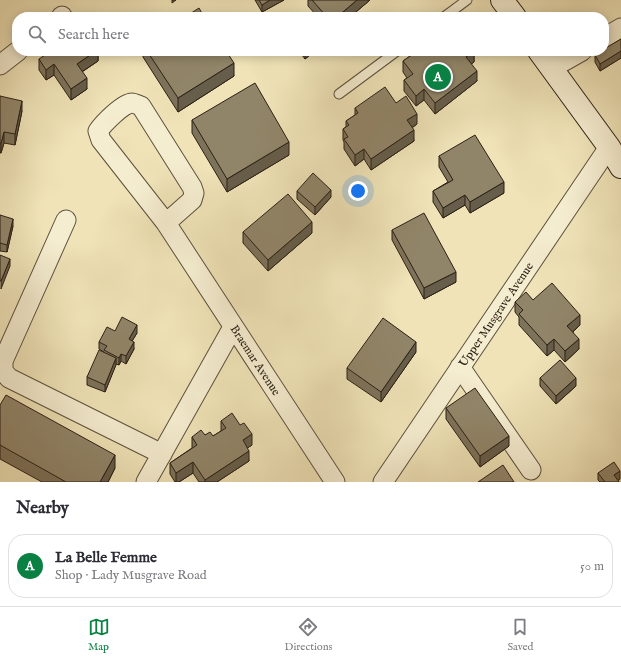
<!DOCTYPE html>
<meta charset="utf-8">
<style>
body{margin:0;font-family:"IM FELL English",serif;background:#f7f7f7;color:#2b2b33}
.you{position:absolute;left:358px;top:191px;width:14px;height:14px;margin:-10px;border:3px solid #fff;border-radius:50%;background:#1a73e8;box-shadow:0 0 0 6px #1a73e833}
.badge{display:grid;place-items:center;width:26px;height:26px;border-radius:50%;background:#0b8043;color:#fff;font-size:13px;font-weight:700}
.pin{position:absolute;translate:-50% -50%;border:2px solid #fff;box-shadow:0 1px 4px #0006}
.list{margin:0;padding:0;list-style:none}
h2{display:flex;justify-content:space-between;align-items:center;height:52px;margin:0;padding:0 16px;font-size:17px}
h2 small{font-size:13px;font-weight:400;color:#7c7c81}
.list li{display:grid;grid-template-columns:26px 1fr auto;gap:12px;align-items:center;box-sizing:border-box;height:64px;margin:0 8px 8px;padding:0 8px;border:1px solid #e1e1e2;border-radius:16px}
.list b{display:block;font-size:15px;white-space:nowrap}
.list p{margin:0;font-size:13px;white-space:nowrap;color:#7c7c81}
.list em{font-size:13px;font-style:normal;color:#7c7c81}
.icon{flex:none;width:22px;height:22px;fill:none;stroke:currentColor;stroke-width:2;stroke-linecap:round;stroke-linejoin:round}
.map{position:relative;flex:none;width:621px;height:482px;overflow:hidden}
.search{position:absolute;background:#fff;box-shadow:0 2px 10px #0003;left:12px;right:12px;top:12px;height:44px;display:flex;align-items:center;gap:10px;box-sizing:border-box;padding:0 14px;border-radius:16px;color:#7c7c81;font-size:15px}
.sheet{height:124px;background:#fff}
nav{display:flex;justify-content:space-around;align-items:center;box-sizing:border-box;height:56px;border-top:1px solid #e1e1e2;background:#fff;font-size:11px;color:#7c7c81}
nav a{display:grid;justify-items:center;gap:2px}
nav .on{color:#0b8043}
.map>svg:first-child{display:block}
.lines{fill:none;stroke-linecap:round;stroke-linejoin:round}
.service-casing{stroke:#5c513e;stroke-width:11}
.minor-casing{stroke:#5c513e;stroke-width:21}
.secondary-casing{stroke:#2b2015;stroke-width:24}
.service{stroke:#f5edd0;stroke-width:9}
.minor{stroke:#f5edd0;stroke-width:19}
.secondary{stroke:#f5edd0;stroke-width:22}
.wall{fill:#7d725a;stroke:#2b2015}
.shaded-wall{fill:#665d4a;stroke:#2b2015}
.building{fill:#918569;stroke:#2b2015}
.labels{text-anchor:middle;stroke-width:3.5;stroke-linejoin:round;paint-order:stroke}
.street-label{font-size:12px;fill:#2b2015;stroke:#f5edd0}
</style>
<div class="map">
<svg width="621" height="482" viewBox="0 0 621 482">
<rect width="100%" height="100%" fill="#efe3b7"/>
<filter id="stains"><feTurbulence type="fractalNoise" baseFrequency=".005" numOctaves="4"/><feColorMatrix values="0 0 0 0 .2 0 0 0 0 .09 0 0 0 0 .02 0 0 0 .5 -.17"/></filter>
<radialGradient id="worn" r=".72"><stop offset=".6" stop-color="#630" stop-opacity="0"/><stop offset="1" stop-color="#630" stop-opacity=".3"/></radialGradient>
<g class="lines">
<g class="service-casing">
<path id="service" d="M444,17L467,0
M339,94L397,51"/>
</g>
<g class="minor-casing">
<g id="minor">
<path d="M61,17L62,16"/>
<path d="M604,38L621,28"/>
<path d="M0,65L18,51"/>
<path d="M552,68L582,51"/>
<path d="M66,220L3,361V371L9,378L162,454"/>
<path id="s1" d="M166,223L192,200L194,193L192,187L141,106C138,105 134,103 132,103C123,103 103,124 98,131L101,140L166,223L335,482"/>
<path d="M460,367L531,470"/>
<path d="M146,482L233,327"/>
<path id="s2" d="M383,482L609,147"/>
</g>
</g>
<g class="secondary-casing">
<path id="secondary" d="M502,0L515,17
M539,51L609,147L621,167"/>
</g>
<use href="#service" class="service"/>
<use href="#minor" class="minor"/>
<use href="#secondary" class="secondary"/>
</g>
<path class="wall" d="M255,0H284L262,12Z
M308,0H370L350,17H318L308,6Z
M621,39V58L600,71L595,62V55Z
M98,51V61L82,72L87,89L71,100L54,75L46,80L39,70V59Z
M143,51H226L234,76L178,112L143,57Z
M299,51H315L305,59Z
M413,51H474V62L471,64L477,81L435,114L424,100L416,106L404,91V80L407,78L403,72V61L413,54Z
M0,96L22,111L15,145L4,143L1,153H0Z
M396,103L417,124L412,128L414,141L371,170L364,159L355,166L344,149V142L343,140V129L346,127V121L355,115V108Z
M192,120L289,155L227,192L192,133Z
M439,156L504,193L470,213L465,205L443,218L433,202V191L448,182L439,167Z
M297,191L331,197L315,215L297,199Z
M0,215L13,226L7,252L0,251Z
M392,230L456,282L424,299L392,240Z
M243,232L312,233L268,271L243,243Z
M533,300L580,325L573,332L579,349L565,362L554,350L547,356L519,325V317L515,312V302Z
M115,331L137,333L132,341L134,349L126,364L121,361L119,365L116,364L105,392L87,385V377L104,352L99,349V342Z
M416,352L381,402L347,379V368Z
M540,378L576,386L556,404L540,386Z
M0,405L115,468L108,482H42L0,459Z
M446,408L509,446L480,467L446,419Z
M221,421L252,445L247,448L249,461L217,482H199L193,473L179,482H175L170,474V463L192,448V437L205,435L213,436L221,431Z
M598,473L620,479L618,480L619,482H600L598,480Z"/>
<path class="shaded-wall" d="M172,0H176L172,3Z
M270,0H284L262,12V5Z
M357,0H370L350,17H337Z
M96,51H98V61L77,75V64Z
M306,51H315L305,59V52Z
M474,51V62L466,68V57Z
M621,51V58L600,71V64Z
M234,63V76L178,112V98Z
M54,64V75L46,80V70Z
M477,71V81L435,114V103Z
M87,78V89L71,100V89Z
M424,89V100L416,106V96Z
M22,101V111L15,145V134Z
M417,114V124L407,131V120Z
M414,130V141L371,170V159Z
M4,132V143L1,153V143Z
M289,142V155L227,192V179Z
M364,149V159L355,166V155Z
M504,182V193L470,213V202Z
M331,190V197L315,215V207Z
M465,195V205L443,218V208Z
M13,219V226L7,252V245Z
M312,222V233L268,271V260Z
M10,259V266L1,289V281Z
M456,272V282L424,299V288Z
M580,315V325L567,337V326Z
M137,325V333L129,346V339Z
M554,339V350L547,356V345Z
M579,339V349L565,362V351Z
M134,342V349L126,364V356Z
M416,342V352L381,402V392Z
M121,354V361L119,365V358Z
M116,358V365L105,392V385Z
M576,378V386L556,404V396Z
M252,434V445L243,451V440Z
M509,436V446L480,467V456Z
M249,451V461L217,482H205V480Z
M115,455V468L108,482H100Z
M193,462V473L179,482H176V473Z
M620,471V479L615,482L614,475Z"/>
<path class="building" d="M259,0H270L262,5Z
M312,0H357L337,17H327Z
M199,8L204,17H185Z
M313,13L316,17H308Z
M621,39V51L600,64L595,55L601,51H604V49Z
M51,51H96L77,64L87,78L71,89L54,64L46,70L39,59Z
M147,51H226L234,63L178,98Z
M416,51H474L466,57L477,71L435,103L424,89L416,96L404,80L413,74L403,61L416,52Z
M255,83L289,142L227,179L192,120Z
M385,87L396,103L406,96L417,114L407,120L414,130L371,159L364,149L355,155L344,139L348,137L343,129L349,125L346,121L358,113L355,108Z
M0,96L22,101L15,134L4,132L1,143H0Z
M475,135L504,182L470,202L465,195L443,208L433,191L453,180L439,156Z
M313,173L331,190L315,207L297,191Z
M288,194L312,222L268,260L243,232Z
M424,213L456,272L424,288L392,230Z
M0,215L13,219L7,245L0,243Z
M0,255L10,259L1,281H0Z
M552,283L580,315L567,326L579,339L565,351L554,339L547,345L519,314L523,310L515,302L526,292L533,300Z
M122,317L137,325L129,339L134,342L126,356L121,354L119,358L104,350L107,346L99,342L107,327L115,331Z
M383,318L416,342L381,392L347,368Z
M99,350L116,358L105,385L87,377Z
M560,360L576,378L556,396L540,378Z
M475,388L509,436L480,456L446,408Z
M6,395L115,455L100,482H66L0,445V405Z
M232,413L240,425L244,423L252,434L243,440L249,451L205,480L193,462L176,473L170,463L197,445L192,437L201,430L205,435L210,432L213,436L226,428L221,421Z
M614,462L620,471L614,475L619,482H605L598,473Z
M503,465L514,482H478Z"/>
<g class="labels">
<g class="street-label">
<text dy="4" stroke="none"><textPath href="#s2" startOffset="202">Upper Musgrave Avenue</textPath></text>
<text dy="4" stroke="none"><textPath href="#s1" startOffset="477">Braemar Avenue</textPath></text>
</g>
</g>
<rect width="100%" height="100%" filter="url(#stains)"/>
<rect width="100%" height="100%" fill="url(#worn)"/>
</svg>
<div class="you"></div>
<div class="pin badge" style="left:438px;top:77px">A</div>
<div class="search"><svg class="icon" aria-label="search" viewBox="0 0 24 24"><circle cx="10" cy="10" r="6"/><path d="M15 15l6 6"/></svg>Search here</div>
</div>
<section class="sheet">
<h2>Nearby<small></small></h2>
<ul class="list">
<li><span class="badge">A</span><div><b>La Belle Femme</b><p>Shop · Lady Musgrave Road</p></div><em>50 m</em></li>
</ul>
</section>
<nav>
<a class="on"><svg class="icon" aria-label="map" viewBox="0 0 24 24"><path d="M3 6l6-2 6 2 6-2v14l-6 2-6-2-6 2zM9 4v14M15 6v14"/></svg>Map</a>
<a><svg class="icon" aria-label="directions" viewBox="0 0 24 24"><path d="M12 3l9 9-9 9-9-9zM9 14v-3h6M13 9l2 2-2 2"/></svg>Directions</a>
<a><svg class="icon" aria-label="saved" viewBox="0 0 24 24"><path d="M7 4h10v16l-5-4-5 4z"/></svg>Saved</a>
</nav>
